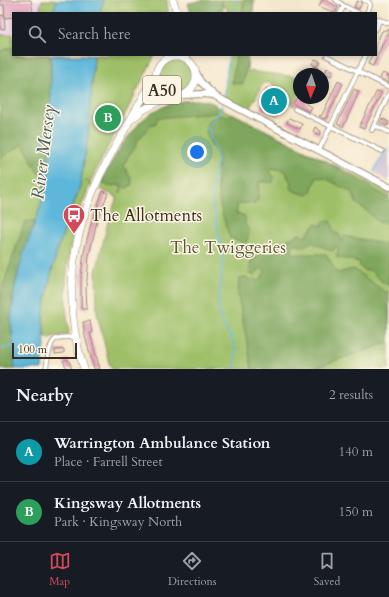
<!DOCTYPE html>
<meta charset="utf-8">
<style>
body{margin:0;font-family:Cardo,serif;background:#20242c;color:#f1f3f6}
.compass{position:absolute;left:293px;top:68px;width:36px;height:36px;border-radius:50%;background:#171b24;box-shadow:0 2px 6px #0003;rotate:182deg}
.scale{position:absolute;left:12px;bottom:10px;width:65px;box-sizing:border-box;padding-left:4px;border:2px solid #3b2a1e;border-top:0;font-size:11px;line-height:14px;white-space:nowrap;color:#3b2a1e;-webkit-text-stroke:3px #fcf5e5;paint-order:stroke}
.you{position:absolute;left:197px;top:152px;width:14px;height:14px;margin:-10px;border:3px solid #fff;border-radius:50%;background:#1a73e8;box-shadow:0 0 0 6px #1a73e833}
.badge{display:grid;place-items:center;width:26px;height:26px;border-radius:50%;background:#d1495b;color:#fff;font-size:13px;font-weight:700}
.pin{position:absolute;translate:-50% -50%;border:2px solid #fff;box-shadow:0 1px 4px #0006}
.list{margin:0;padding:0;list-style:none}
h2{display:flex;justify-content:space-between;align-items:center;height:52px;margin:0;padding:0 16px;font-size:17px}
h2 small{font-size:13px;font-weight:400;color:#9ea1a6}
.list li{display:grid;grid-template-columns:26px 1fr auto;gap:12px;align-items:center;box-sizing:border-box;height:60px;padding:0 16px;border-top:1px solid #363941}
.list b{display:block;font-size:15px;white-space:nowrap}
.list p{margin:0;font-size:13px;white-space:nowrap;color:#9ea1a6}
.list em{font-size:13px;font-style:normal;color:#9ea1a6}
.icon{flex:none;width:22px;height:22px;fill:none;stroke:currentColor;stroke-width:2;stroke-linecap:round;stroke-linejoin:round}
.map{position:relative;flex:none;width:389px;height:369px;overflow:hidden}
.search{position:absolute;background:#171b24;box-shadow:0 2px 6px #0003;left:12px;right:12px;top:12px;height:44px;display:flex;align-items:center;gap:10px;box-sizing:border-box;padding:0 14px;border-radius:0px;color:#9ea1a6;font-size:15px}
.sheet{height:172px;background:#171b24}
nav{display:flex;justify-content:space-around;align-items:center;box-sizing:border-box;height:56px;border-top:1px solid #363941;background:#171b24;font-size:11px;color:#9ea1a6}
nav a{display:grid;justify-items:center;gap:2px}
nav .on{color:#d1495b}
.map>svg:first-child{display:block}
.built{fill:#ecd1ea}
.industrial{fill:#cbbfd5}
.green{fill:#9ebf68;stroke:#6c7443}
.forest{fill:#7ea65c;stroke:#5c683d}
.water{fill:#5db7da;stroke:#4c707c}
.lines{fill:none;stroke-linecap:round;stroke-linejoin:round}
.stream{stroke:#5db7da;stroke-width:1.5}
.building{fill:#e3a4bd}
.street-casing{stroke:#988875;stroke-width:5.5}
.secondary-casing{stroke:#988875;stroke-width:8}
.primary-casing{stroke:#988875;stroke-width:8}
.street{stroke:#fff;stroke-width:4}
.secondary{stroke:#fff;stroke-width:6}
.primary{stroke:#fff;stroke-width:7}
.labels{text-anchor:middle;stroke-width:3;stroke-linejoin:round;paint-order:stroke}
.shield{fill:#fcf5e5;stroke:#75675a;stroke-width:1}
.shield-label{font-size:16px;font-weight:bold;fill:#3b2a1e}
.poi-label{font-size:17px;fill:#3b2a1e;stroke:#fcf5e5;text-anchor:start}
.park-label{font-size:17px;fill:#595734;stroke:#fcf5e5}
.water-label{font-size:18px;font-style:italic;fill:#475b60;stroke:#fcf5e5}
</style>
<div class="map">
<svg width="389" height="369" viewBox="0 0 389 369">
<rect width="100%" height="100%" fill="#fcf5e5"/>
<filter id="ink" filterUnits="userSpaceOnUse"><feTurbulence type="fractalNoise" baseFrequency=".025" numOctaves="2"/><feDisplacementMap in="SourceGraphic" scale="8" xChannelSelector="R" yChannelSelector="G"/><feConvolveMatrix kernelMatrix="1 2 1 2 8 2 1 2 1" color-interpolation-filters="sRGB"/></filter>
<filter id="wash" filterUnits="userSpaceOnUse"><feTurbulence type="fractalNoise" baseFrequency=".012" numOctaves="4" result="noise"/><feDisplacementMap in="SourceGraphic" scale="16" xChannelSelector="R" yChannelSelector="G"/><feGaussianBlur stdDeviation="0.9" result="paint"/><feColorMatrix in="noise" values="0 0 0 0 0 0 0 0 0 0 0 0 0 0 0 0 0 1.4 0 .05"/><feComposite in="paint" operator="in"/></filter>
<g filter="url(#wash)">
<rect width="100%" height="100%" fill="#f5e7cc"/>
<path class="built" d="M0,0H42L39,13H13V34L0,35Z"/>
<path class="industrial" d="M388,149H389V182L374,172Z"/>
<path class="green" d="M42,0H56L53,13H39Z
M104,0H167L168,13H99Z
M222,0H254L253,13H227V6L223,7Z
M13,34V55H51L48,173L41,205L22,258L15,369H0V35Z
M94,55H155L121,122L117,120L115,125L118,127L90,182L85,181L91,183C69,231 61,281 69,333C63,338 55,333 49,339L45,336L43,318L49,283L57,251L80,186L88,136Z
M229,55H248L247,71L299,77V93L294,106L291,104L293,99L290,93L267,82L262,85L249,110L224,97Z
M160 76a16 16 0 1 1 32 0a16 16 0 1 1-32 0Z
M154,83L157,88L166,96L141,108Z
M208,102L389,192V369H112L109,363L97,313L96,272L108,222L117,197L100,189L103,182L108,186L122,185L120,193L127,179L109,171L150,114Z"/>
<path class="forest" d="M203,0H222L223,10L211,13H191L188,3Z
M244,0H254L253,13H242Z
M13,47V55H51V137L48,173H38L23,144L0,158V51Z
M236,55H248L243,84L232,83Z
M197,100C205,101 213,101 219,108L216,113L157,118L156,123L151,125L138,140L135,148L128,156L124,166L132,181L131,186L126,188L122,185L108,186L101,181L121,146L141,121L152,112L167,105L182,101Z
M232,113L318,157L389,198V224L378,222L368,212L356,203L353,193L327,179L317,177L312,188L311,192L308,195L296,192L290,188L291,182L288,178L286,171L272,168L270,172L274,177L273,182H259L258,200L254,204L249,203L238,204L236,213L245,216V224L250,232L246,243L230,238C223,219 218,201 217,181C216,174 219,166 218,159C216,149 203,136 207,124C209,118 217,116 222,115L229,117Z
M327,220L332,222L334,232L340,235L341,241H343L344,236L384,244L385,242H389V286L380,280L371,270L365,271L360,267L359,262L336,257L339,249L337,247L332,251L311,242L304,247L293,244L292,254H326L337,273L354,269L385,292H389V342L312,369H252L238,295L239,278L246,277L251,281L255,278L257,281L260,280L265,271V269H260L254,275L249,274L251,259L257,258L266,246H282L285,241L299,234L304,237L316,224L322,226V223Z
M25,221L35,222C23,254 12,286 11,320C11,336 17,353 15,369H0V301L3,286Z"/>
<path class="water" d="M56,0H104L99,13H53Z
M51,55H94L88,136L80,186L57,251L49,283L43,318L45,346L42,369H15L11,320L15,287L22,258L41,205L48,173L51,137Z"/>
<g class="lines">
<path class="stream" d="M234,13L236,0
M224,98L229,55
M223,102L220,113L211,121L208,125V131L216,152L217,160L211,195L223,257L218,309L222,322L231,337L236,352L235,369
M374,171L385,152L389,149
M0,349L14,346"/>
</g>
<g id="blocks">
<path class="building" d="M0,0H31L33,13H13V17L5,18L4,5H0Z
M322,0H325L338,7L335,13L319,6Z
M357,1L362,3L359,9L354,7Z
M4,15L5,29H0V16Z
M389,29V33L387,34L373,66L368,64L372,55H376V45L382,31Z
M315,59L320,61L317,67L312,64Z
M315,66L319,68L316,74L311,73Z
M327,68L333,71L331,76L325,73Z
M383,73L389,76V83L380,78Z
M338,81L343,84L326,118L324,119L319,116L322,115Z
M267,88L287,98L277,116L260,109L264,102L261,100Z
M354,89L359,92L343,127L337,124Z
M377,91L382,93L364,129L359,127Z
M296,98H309L306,104L312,107L309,112L293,104Z
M289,118L302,124L300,129L287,123Z
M382,119L389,122L387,126L380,123Z
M315,127L321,131L319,135L313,132Z
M103,191L108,193L97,221L89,256L86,290L87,309H81V276L84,252L91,223Z
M90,321L92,333H90L100,369H94L85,336L83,322Z
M64,349V353L55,354V350Z
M68,359L71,366L72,369H67L63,361Z"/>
</g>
</g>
<g filter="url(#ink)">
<use href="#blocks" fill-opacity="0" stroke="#988875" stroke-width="1"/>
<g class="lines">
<g class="street-casing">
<path id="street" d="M336,0L344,6L358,13
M364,0L369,2L370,5L367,13
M340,13L344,6
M376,19L389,23
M376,29L379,20
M327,56L389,87
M295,109L382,151
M374,125L389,132
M372,130L389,93
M319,150L366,55
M46,369C47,362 49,342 56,339C61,336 69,338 75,337"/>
</g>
<g class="secondary-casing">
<path id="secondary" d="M196,72L200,81L215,96L389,187
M183,95L202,94L214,95"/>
</g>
<g class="primary-casing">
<path id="primary" d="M173,0L177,13
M156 76a20 20 0 1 1 40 0a20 20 0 1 1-40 0Z
M134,117C147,106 159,100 176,96
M84,369C63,307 70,241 97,182C114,144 138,109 157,72"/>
</g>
<use href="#street" class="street"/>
<use href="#secondary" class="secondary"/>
<use href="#primary" class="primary"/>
</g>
</g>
<defs>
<g id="bus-pin" transform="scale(1.15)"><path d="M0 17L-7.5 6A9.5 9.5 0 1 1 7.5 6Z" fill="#d1495b" stroke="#fcf5e5"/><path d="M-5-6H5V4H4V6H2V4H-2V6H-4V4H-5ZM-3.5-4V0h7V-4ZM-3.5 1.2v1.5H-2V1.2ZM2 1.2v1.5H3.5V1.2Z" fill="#fff"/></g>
</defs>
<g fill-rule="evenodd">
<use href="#bus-pin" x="74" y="215"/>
</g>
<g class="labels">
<rect class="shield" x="143" y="76" width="38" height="28" rx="3"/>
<g class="shield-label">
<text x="162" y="96">A50</text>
</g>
<g class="poi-label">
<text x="90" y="221">The Allotments</text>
</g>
<g class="park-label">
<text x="228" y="253">The Twiggeries</text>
</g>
<g class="water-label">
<text transform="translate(43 152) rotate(-83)" y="6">River Mersey</text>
</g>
</g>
</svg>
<svg class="compass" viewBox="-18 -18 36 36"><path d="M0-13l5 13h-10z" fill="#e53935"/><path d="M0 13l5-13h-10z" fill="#9ea1a6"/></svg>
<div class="scale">100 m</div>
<div class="you"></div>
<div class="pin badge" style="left:274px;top:101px;background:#0f9aa8">A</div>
<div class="pin badge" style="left:108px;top:118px;background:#2e9e5b">B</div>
<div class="search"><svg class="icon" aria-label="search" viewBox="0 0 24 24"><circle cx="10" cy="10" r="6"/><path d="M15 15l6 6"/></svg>Search here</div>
</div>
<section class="sheet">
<h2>Nearby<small>2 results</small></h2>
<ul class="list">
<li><span class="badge" style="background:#0f9aa8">A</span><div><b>Warrington Ambulance Station</b><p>Place · Farrell Street</p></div><em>140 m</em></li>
<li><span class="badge" style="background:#2e9e5b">B</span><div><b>Kingsway Allotments</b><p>Park · Kingsway North</p></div><em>150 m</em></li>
</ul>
</section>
<nav>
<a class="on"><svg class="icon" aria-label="map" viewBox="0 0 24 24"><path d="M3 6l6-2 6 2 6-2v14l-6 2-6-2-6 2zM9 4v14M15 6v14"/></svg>Map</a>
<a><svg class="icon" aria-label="directions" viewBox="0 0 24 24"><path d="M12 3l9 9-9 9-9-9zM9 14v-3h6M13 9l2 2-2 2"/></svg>Directions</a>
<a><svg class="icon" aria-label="saved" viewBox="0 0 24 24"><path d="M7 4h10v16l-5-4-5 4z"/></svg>Saved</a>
</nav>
